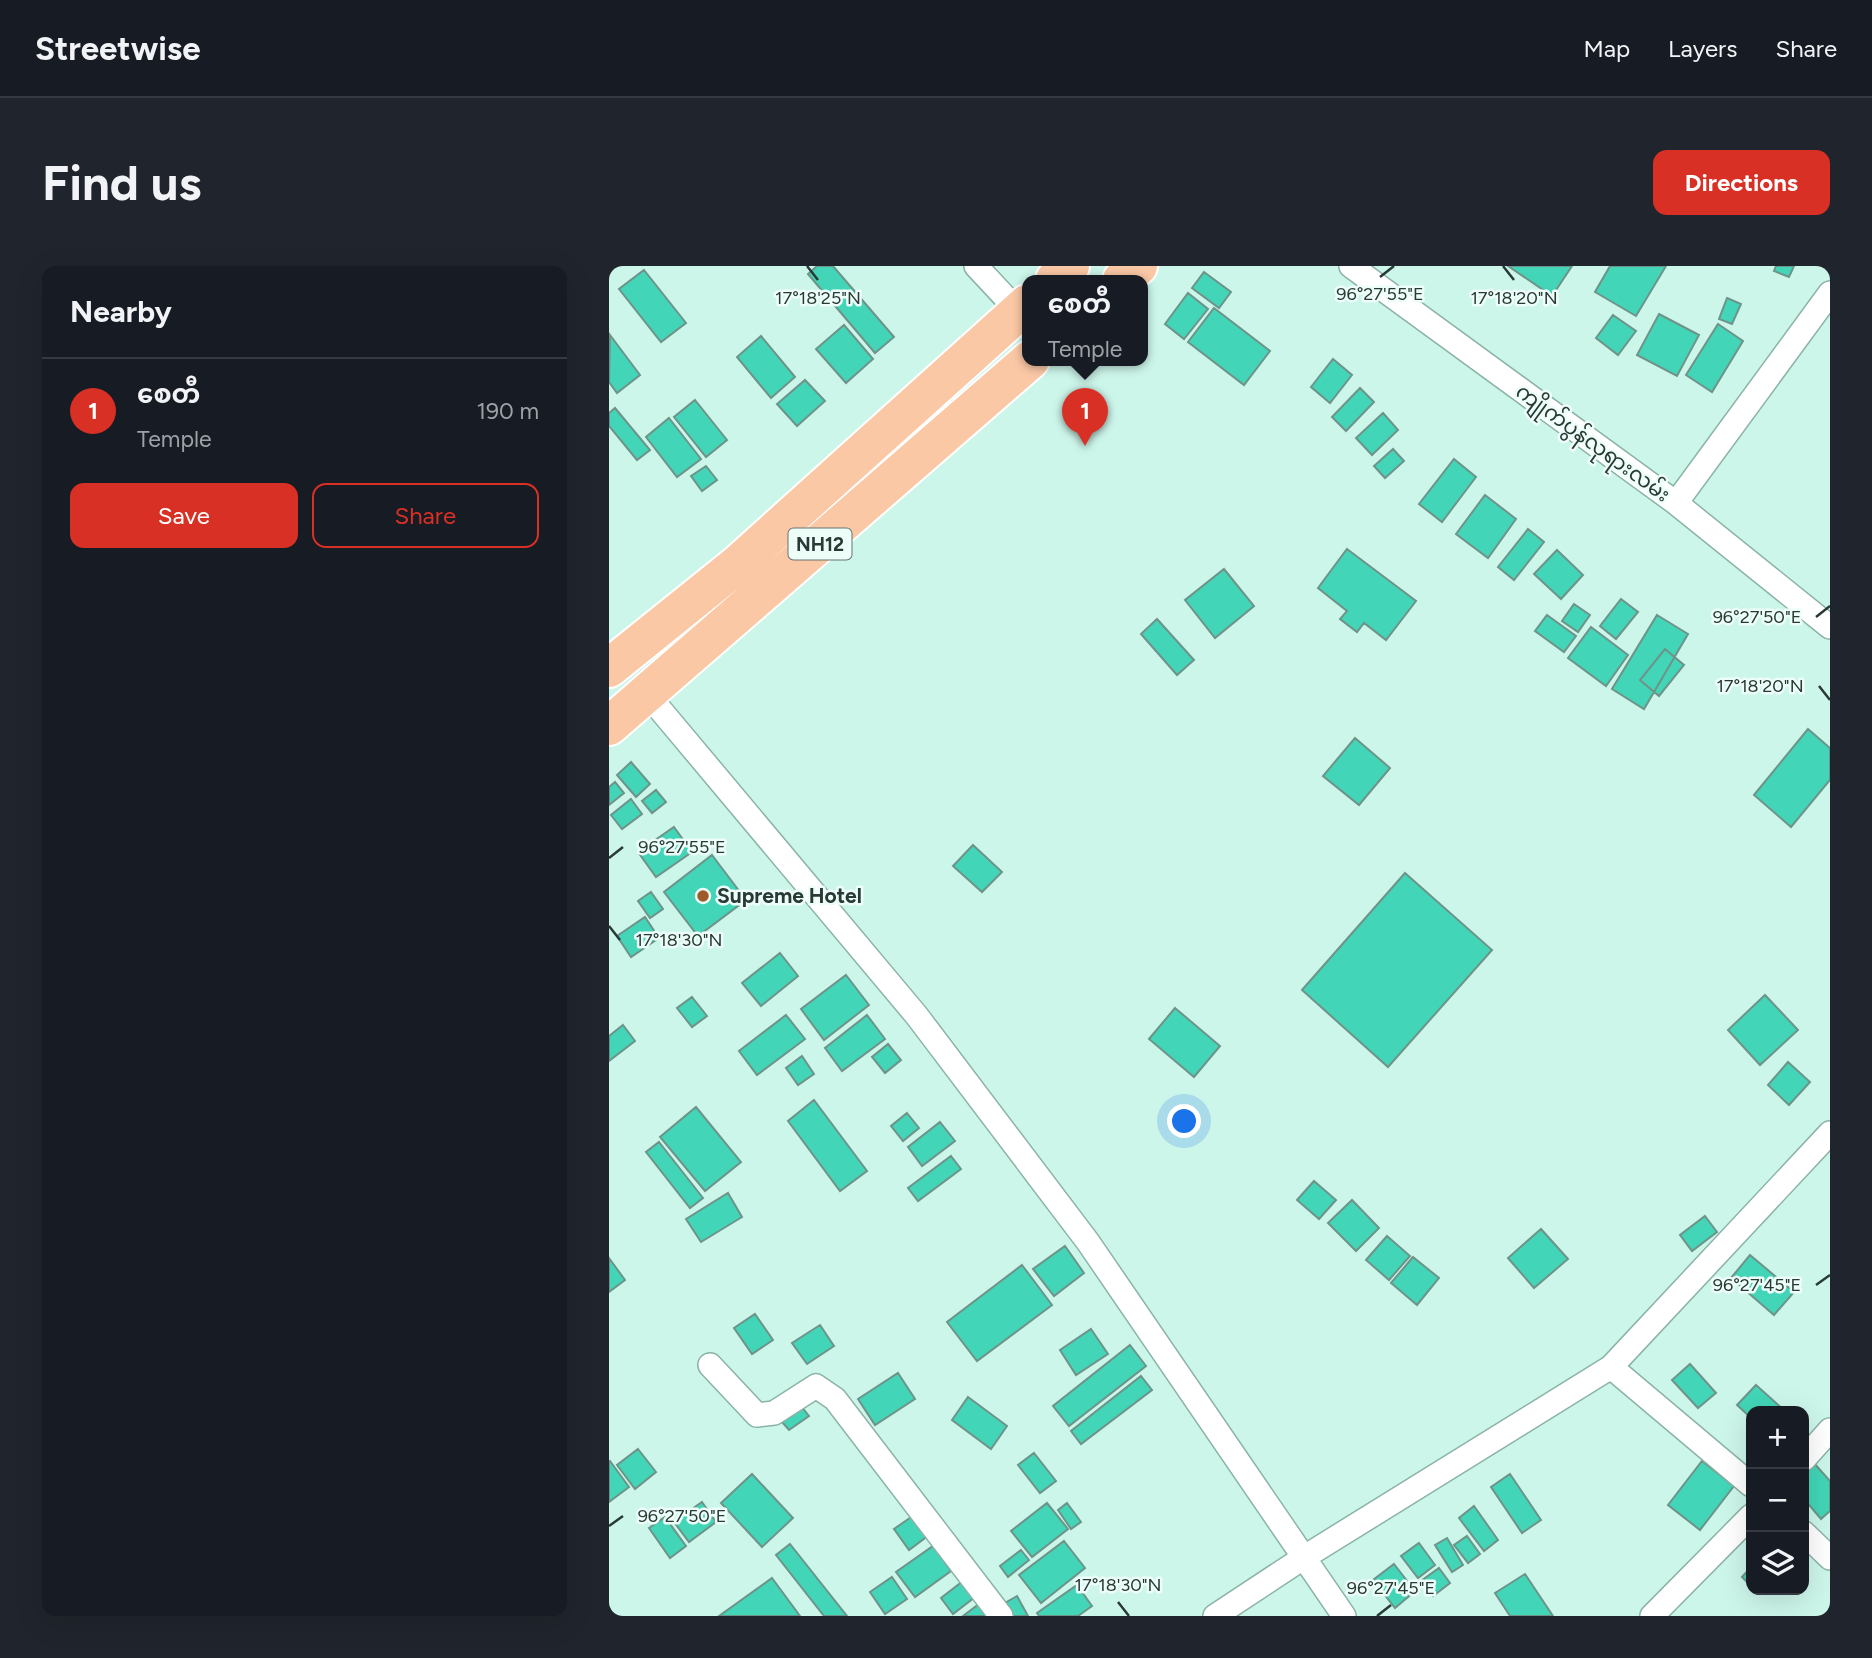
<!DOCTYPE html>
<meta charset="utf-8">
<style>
body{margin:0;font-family:Figtree,"Noto Sans Myanmar",sans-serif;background:#20242c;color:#f1f3f6}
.controls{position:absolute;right:21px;bottom:21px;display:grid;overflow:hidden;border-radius:14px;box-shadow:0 7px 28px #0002}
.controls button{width:63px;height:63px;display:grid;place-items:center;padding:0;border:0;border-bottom:2px solid #363941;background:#171b24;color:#f1f3f6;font:35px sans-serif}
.you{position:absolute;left:576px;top:856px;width:24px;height:24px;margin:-18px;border:5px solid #fff;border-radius:50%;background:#1a73e8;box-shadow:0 0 0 10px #1a73e833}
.badge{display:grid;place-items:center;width:46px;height:46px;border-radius:50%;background:#d93025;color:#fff;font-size:23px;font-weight:700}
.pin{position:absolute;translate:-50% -58px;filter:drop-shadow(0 2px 4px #0008)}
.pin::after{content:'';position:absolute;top:37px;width:24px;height:21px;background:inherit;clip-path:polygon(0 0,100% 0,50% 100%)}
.popup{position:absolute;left:413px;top:9px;width:126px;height:91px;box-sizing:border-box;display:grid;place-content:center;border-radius:14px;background:#171b24;filter:drop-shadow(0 2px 5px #0005);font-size:23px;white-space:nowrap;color:#9ea1a6}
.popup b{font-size:26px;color:#f1f3f6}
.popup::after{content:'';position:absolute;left:50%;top:100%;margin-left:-14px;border:14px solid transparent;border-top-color:#171b24}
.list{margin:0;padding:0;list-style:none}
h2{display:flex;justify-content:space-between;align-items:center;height:91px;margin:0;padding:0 28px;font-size:30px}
h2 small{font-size:23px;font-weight:400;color:#9ea1a6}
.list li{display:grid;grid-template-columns:46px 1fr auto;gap:21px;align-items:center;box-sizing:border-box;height:105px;padding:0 28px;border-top:2px solid #363941}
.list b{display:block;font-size:26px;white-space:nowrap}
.list p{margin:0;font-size:23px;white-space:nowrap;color:#9ea1a6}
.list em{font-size:23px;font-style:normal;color:#9ea1a6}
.actions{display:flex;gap:14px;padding:21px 28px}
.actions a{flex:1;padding:16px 0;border:2px solid #d93025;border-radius:14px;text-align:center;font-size:24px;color:#d93025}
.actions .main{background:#d93025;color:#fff}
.icon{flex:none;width:38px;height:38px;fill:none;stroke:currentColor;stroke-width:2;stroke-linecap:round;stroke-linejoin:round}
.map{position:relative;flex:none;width:1221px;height:1350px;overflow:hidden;border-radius:14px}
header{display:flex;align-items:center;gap:42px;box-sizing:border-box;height:98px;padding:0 35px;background:#171b24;border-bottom:2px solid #363941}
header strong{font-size:33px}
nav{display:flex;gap:38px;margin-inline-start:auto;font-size:24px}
.intro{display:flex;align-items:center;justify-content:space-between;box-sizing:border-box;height:168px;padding:0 42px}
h1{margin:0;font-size:49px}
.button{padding:18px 32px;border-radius:14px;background:#d93025;color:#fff;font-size:24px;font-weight:700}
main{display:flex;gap:42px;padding:0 42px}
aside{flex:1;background:#171b24;border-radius:14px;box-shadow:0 7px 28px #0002}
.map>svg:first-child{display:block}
.building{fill:#42d5b7;stroke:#6e9489;stroke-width:2}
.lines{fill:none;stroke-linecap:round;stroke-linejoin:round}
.minor-casing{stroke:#8cb3a8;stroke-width:26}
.trunk-casing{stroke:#fff;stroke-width:42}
.minor{stroke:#fff;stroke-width:23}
.trunk{stroke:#fbc8a6;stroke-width:38}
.ticks{fill:none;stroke:#293935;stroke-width:2.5}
.poi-dot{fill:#9e5c2a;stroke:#edfdf8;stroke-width:2.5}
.labels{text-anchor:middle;stroke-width:5;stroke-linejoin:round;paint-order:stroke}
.shield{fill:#edfdf8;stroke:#647470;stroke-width:2}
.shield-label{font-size:19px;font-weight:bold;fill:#293935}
.street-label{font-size:21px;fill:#293935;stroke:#edfdf8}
.poi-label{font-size:21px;font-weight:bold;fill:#293935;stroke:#edfdf8;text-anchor:start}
.ticks-label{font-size:18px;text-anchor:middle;fill:#293935;stroke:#edfdf8;stroke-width:5;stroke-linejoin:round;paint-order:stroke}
</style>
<header>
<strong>Streetwise</strong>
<nav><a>Map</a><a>Layers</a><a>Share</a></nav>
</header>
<div class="intro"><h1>Find us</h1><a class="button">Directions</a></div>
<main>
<aside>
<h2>Nearby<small></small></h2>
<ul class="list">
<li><span class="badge">1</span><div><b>စေတီ</b><p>Temple</p></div><em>190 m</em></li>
</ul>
<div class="actions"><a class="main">Save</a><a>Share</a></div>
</aside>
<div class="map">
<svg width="1221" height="1350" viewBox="0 0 1221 1350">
<rect width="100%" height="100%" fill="#cdf6eb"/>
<path class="building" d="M208,0H224L285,71L266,87L199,8Z
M899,0H963L943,30Z
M1001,0H1057L1027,50L986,26Z
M1167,0H1185L1180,11L1165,5Z
M35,4L77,57L52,76L10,23Z
M595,6L622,26L610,42L583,22Z
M579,27L599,43L575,73L556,58Z
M1118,32L1132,38L1123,58L1110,53Z
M605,42L661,85L635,119L579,76Z
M1050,48L1090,69L1068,110L1028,89Z
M1004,49L1027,65L1009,89L987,72Z
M1109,58L1134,75L1103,126L1077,109Z
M235,59L264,93L237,117L207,83Z
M1,69L31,109L8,127L0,116Z
M152,70L186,111L162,132L128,91Z
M724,93L743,109L721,137L702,121Z
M196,114L216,135L188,160L168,138Z
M751,122L765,136L737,165L723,151Z
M86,134L118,174L97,191L65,151Z
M6,142L41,184L28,194L0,160V147Z
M774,147L789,164L763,189L747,172Z
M60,152L92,193L68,211L37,171Z
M784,183L795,195L776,212L765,200Z
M845,193L867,211L833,256L810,238Z
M97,200L108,214L93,225L82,210Z
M876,229L907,253L879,292L847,268Z
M919,263L935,276L905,314L889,301Z
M738,283L807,335L777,374L755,357L748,366L731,353L738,345L709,322Z
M948,284L974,309L952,333L925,308Z
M615,303L645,340L606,372L576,334Z
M1012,333L1029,346L1007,373L991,360Z
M965,338L981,349L969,366L953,355Z
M938,349L967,370L955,386L926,365Z
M1048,349L1079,368L1035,443L1003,423Z
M548,353L585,394L568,409L532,368Z
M982,361L1019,389L997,420L959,392Z
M1056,383L1075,399L1050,430L1031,414Z
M1199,463L1221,482V514L1182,561L1145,529Z
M746,472L781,502L750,539L714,510Z
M22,496L41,518L27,531L8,509Z
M6,516L15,527L0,539V521Z
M47,524L57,536L43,547L33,535Z
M22,533L33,548L13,563L2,549Z
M65,561L83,586L47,611L29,586Z
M364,579L393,606L373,626L344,600Z
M103,589L137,634L89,670L55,626Z
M796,607L883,684L779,801L693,724Z
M42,626L54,643L41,652L29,635Z
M36,651L50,672L22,691L8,670Z
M171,687L189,710L152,740L133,717Z
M237,709L260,739L215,774L192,743Z
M1156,729L1189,764L1151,799L1119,764Z
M83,731L98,750L83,761L68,742Z
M566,742L611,780L585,811L540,773Z
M177,749L196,773L148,809L130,785Z
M258,749L276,773L233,805L216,782Z
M14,759L26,775L0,795V770Z
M279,778L292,794L276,807L263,791Z
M193,790L205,808L189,819L177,802Z
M1179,796L1201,816L1180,839L1159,819Z
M205,834L258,905L231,925L179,855Z
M87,841L132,896L96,925L51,871Z
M298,847L310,862L294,875L282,860Z
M331,856L346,875L313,900L299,881Z
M50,876L94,932L81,942L37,886Z
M342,890L352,903L309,935L299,922Z
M705,915L727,934L710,953L688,934Z
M119,927L133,951L92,976L77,953Z
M743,934L770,962L747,985L719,957Z
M1096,950L1108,966L1083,985L1071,969Z
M932,963L959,993L925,1022L899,992Z
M778,970L801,990L780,1014L757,994Z
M456,980L475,1007L445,1030L424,1003Z
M1141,989L1185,1026L1165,1049L1122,1012Z
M804,991L830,1012L808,1039L782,1017Z
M0,992L16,1014L0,1026Z
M413,999L443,1039L368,1095L338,1056Z
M146,1048L164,1074L143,1088L125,1062Z
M211,1059L225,1080L198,1098L183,1077Z
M482,1063L499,1088L467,1109L451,1084Z
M521,1079L537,1100L460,1160L444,1140Z
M1081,1098L1107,1127L1089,1142L1063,1114Z
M289,1107L306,1133L266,1159L249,1133Z
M532,1110L543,1124L472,1178L462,1165Z
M1147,1119L1176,1145H1142V1152L1128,1139Z
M359,1131L398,1160L382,1183L343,1154Z
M192,1140L200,1150L180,1164L172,1155Z
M29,1183L47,1206L26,1223L8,1199Z
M425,1187L447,1215L431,1227L409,1199Z
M1,1195L20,1221L0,1236V1196Z
M1093,1195L1125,1220L1091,1264L1059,1239Z
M1204,1196L1221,1215V1245L1212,1253L1195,1233V1204Z
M143,1208L184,1252L153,1281L112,1237Z
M901,1208L932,1254L913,1267L882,1221Z
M93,1236L107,1256L80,1276L65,1256Z
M438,1237L459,1263L423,1291L402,1265Z
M458,1237L472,1256L462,1263L449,1244Z
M865,1240L889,1274L875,1285L850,1252Z
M305,1249L320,1269L300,1284L285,1263Z
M56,1251L77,1280L61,1292L40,1262Z
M858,1270L871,1288L859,1297L845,1279Z
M838,1272L854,1299L843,1306L826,1279Z
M455,1275L476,1302L432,1337L410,1309Z
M810,1277L826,1299L809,1312L792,1290Z
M181,1278L238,1350H215L167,1289Z
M324,1280L342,1305L306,1331L287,1306Z
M412,1284L420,1294L399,1311L391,1300Z
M785,1298L806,1325L786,1342L764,1314Z
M1142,1301V1320L1133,1311Z
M830,1302L841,1317L824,1330L812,1315Z
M916,1308L944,1350H901L886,1327Z
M283,1311L298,1333L276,1348L261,1326Z
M163,1312L191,1350H110Z
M354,1315L366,1331L344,1348L332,1332Z
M468,1319L483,1340L469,1350H430L428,1347Z
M408,1330L419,1350H401L394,1338Z
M374,1335L385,1350H354Z"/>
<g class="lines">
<g class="minor-casing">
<path id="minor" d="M367,0L410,46
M742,0L1067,237L1221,361
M1067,237L1221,27
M39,429L308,750L479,976L735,1350
M101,1099L148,1149L165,1147L207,1120L226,1133L392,1350
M1002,1101L1142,1219
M1195,1193L1221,1164
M1195,1267L1221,1292
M606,1350L694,1292L1002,1101L1221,867
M1043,1350L1142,1250"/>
</g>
<g class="trunk-casing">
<path id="trunk" d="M446,14L461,0
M513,14L529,0
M0,402L128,299L418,38
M0,460L421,94"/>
</g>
<use href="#minor" class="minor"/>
<use href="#trunk" class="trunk"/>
</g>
<path class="ticks" d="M198,0L209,14M894,0L905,14M771,11L785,0M1207,351L1221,340M1210,420L1221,434M0,592L14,581M0,660L11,674M1207,1019L1221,1009M0,1260L14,1250M509,1336L520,1350M768,1350L782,1339"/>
<circle class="poi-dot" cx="94" cy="630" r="7"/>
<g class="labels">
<rect class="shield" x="179.5" y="262.5" width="63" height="31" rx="5"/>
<g class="shield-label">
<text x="211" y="285">NH12</text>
</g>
<g class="street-label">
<text transform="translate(984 177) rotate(36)" y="7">ကျိုက်ပွန်လုရားလမ်း</text>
</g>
<g class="poi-label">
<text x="108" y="637">Supreme Hotel</text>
</g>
</g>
<g class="ticks-label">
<text x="771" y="34">96°27'55"E</text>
<text x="209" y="38">17°18'25"N</text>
<text x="905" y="38">17°18'20"N</text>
<text x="1148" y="357">96°27'50"E</text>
<text x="1151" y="426">17°18'20"N</text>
<text x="73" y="587">96°27'55"E</text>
<text x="70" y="680">17°18'30"N</text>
<text x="1148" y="1025">96°27'45"E</text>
<text x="73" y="1256">96°27'50"E</text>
<text x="509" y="1325">17°18'30"N</text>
<text x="782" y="1328">96°27'45"E</text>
</g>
</svg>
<div class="controls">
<button>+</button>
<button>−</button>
<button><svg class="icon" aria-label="layers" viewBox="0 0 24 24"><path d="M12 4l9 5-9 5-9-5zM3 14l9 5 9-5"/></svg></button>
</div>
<div class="you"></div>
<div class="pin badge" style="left:476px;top:180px">1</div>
<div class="popup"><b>စေတီ</b>Temple</div>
</div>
</main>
